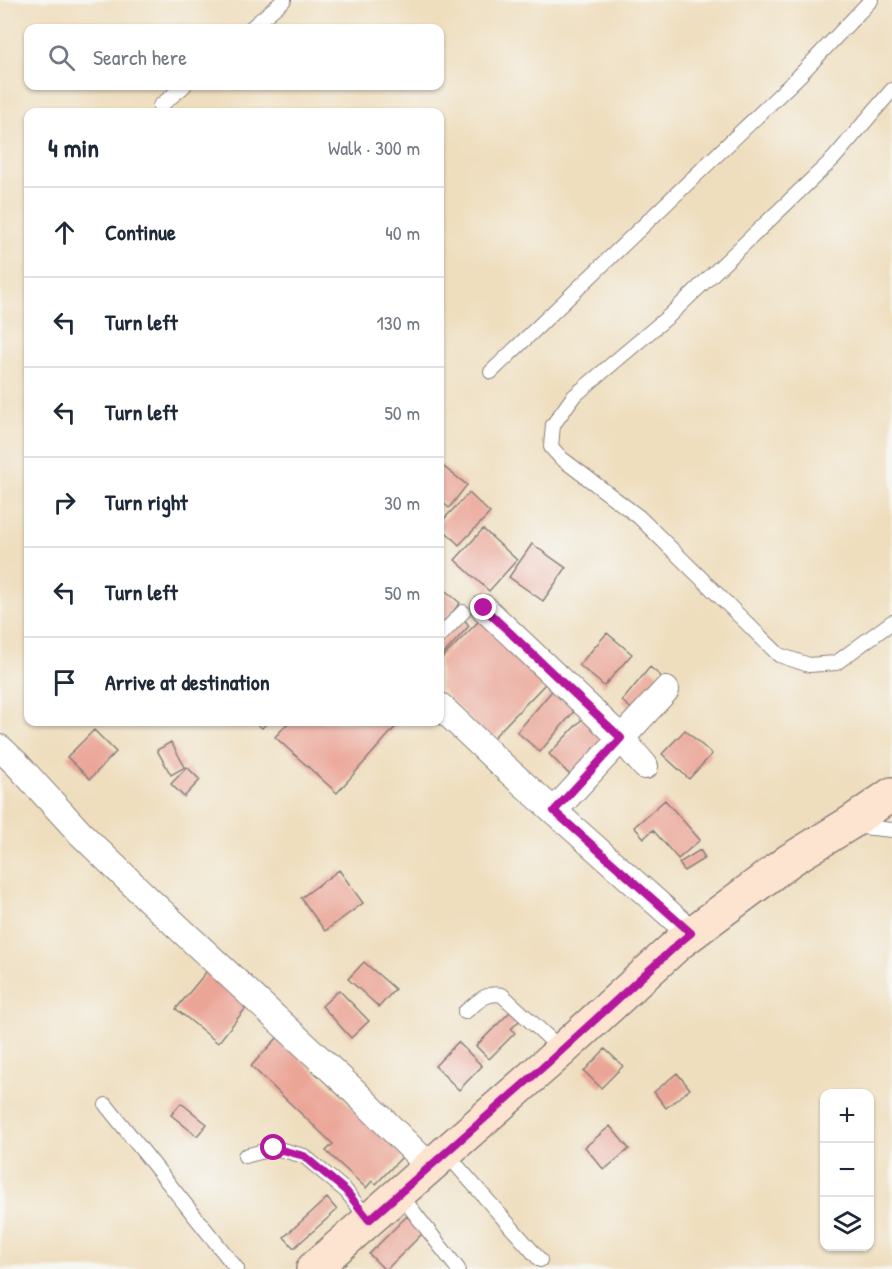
<!DOCTYPE html>
<meta charset="utf-8">
<style>
body{margin:0;font-family:"Patrick Hand",sans-serif;background:#f6f6f7;color:#1f2937}
.controls{position:absolute;right:18px;bottom:18px;display:grid;overflow:hidden;border-radius:12px;box-shadow:0 2px 4px #0004}
.controls button{width:54px;height:54px;display:grid;place-items:center;padding:0;border:0;border-bottom:2px solid #e0e1e3;background:#fff;color:#1f2937;font:30px sans-serif}
.stop{position:absolute;width:18px;height:18px;margin:-14px;border:4px solid #b5179e;border-radius:50%;background:#fff}
.stop.end{background:#b5179e;border-color:#fff;box-shadow:0 2px 6px #0008}
.list{margin:0;padding:0;list-style:none}
h2{display:flex;justify-content:space-between;align-items:center;height:78px;margin:0;padding:0 24px;font-size:26px}
h2 small{font-size:20px;font-weight:400;color:#747a83}
.list li{display:grid;grid-template-columns:39px 1fr auto;gap:18px;align-items:center;box-sizing:border-box;height:90px;padding:0 24px;border-top:2px solid #e0e1e3}
.list b{display:block;font-size:22px;white-space:nowrap}
.list em{font-size:20px;font-style:normal;color:#747a83}
.icon{flex:none;width:33px;height:33px;fill:none;stroke:currentColor;stroke-width:2;stroke-linecap:round;stroke-linejoin:round}
.map{position:relative;flex:none;width:892px;height:1269px;overflow:hidden}
.search{position:absolute;background:#fff;box-shadow:0 2px 4px #0004;left:24px;top:24px;width:420px;height:66px;display:flex;align-items:center;gap:15px;box-sizing:border-box;padding:0 21px;border-radius:12px;color:#747a83;font-size:22px}
.panel{position:absolute;background:#fff;box-shadow:0 2px 4px #0004;left:24px;top:108px;width:420px;height:618px;border-radius:12px}
.map>svg:first-child{display:block}
.building{fill:#eba597}
.lines{fill:none;stroke-linecap:round;stroke-linejoin:round}
.lane-casing{stroke:#88807c;stroke-width:16}
.street-casing{stroke:#88807c;stroke-width:28}
.secondary-casing{stroke:#88807c;stroke-width:36}
.lane{stroke:#fff;stroke-width:14}
.street{stroke:#fff;stroke-width:26}
.secondary{stroke:#fde4d0;stroke-width:33}
.route{stroke:#b5179e;stroke-width:8}
</style>
<div class="map">
<svg width="892" height="1269" viewBox="0 0 892 1269">
<rect width="100%" height="100%" fill="#f6f6f2"/>
<filter id="ink" filterUnits="userSpaceOnUse"><feTurbulence type="fractalNoise" baseFrequency=".0167" numOctaves="2"/><feDisplacementMap in="SourceGraphic" scale="12" xChannelSelector="R" yChannelSelector="G"/><feConvolveMatrix kernelMatrix="1 2 1 2 8 2 1 2 1" color-interpolation-filters="sRGB"/></filter>
<filter id="wash" filterUnits="userSpaceOnUse"><feTurbulence type="fractalNoise" baseFrequency=".008" numOctaves="4" result="noise"/><feDisplacementMap in="SourceGraphic" scale="24" xChannelSelector="R" yChannelSelector="G"/><feGaussianBlur stdDeviation="1.35" result="paint"/><feColorMatrix in="noise" values="0 0 0 0 0 0 0 0 0 0 0 0 0 0 0 0 0 1.4 0 .05"/><feComposite in="paint" operator="in"/></filter>
<g filter="url(#wash)">
<rect width="100%" height="100%" fill="#efdebe"/>
<g id="blocks">
<path class="building" d="M440,464L467,485L449,508L440,500Z
M469,493L490,513L459,545L440,526V523Z
M483,529L517,560L489,591L455,560Z
M532,544L566,568L543,601L509,577Z
M440,586L460,603L440,628Z
M482,618L547,682L491,740L440,689V660Z
M464,619L469,626L440,658V644Z
M607,633L632,654L604,686L579,665Z
M650,667L662,677L634,711L622,701Z
M557,685L580,704L540,752L517,732Z
M585,716L608,738L571,776L549,754Z
M254,722H268L262,728Z
M289,722H396L398,724L337,793L275,737Z
M94,730L116,752L90,779L67,757Z
M685,730L712,754L689,779L662,754Z
M171,742L185,767L171,775L157,750Z
M187,767L200,780L184,797L171,784Z
M665,800L700,840L678,859L653,830L644,838L634,827Z
M700,850L705,858L684,871L679,863Z
M339,870L363,903L325,931L301,898Z
M364,962L395,989L379,1007L348,979Z
M207,971L249,1004L218,1043L176,1009Z
M339,990L369,1021L351,1038L322,1006Z
M511,1011L520,1020L511,1029L515,1033L489,1059L476,1046Z
M278,1037L403,1156L376,1184L372,1181L366,1188L326,1151L333,1144L251,1066Z
M458,1042L482,1066L459,1090L435,1066Z
M605,1049L623,1066L601,1088L584,1071Z
M677,1073L690,1089L666,1108L654,1092Z
M181,1103L207,1124L197,1136L171,1115Z
M610,1126L629,1149L604,1170L585,1147Z
M327,1198L337,1210L294,1248L284,1237Z
M407,1216L423,1233L387,1269H384L369,1254Z"/>
</g>
</g>
<g filter="url(#ink)">
<use href="#blocks" fill-opacity="0" stroke="#88807c" stroke-width="1.5"/>
<g class="lines">
<g class="lane-casing">
<path id="lane" d="M251,28L284,0
M892,90L834,158L670,315L573,397L553,425L551,447L561,458L639,517L779,655L809,665L836,663L892,622
M161,112L160,106L184,86
M491,372L798,77L871,0
M440,636L463,612
M853,826L892,830
M465,1012C477,1003 486,991 502,995L562,1050
M106,1105L237,1269
M445,1152L540,1260
M245,1156L275,1148L304,1156L346,1191L369,1220
M399,1193L458,1269"/>
</g>
<g class="street-casing">
<path id="street" d="M484,608L621,738L645,766
M440,706L502,765L691,933
M0,748L16,763L80,833L149,900L352,1089L429,1166
M554,811L666,690"/>
</g>
<g class="secondary-casing">
<path id="secondary" d="M313,1269L551,1060L679,943L790,860L850,823L892,794"/>
</g>
<use href="#lane" class="lane"/>
<use href="#street" class="street"/>
<use href="#secondary" class="secondary"/>
</g>
</g>
<g class="lines" filter="url(#ink)">
<path class="route" d="M274,1148L304,1156L346,1191L369,1220L551,1060L679,943L691,933L554,811L621,738L484,608"/>
</g>
</svg>
<div class="controls">
<button>+</button>
<button>−</button>
<button><svg class="icon" aria-label="layers" viewBox="0 0 24 24"><path d="M12 4l9 5-9 5-9-5zM3 14l9 5 9-5"/></svg></button>
</div>
<div class="stop" style="left:274px;top:1148px"></div>
<div class="stop end" style="left:484px;top:608px"></div>
<div class="search"><svg class="icon" aria-label="search" viewBox="0 0 24 24"><circle cx="10" cy="10" r="6"/><path d="M15 15l6 6"/></svg>Search here</div>
<section class="panel">
<h2>4 min<small>Walk · 300 m</small></h2>
<ul class="list">
<li><svg class="icon" aria-label="ahead" viewBox="0 0 24 24"><path d="M12 20V5M6 11l6-6 6 6"/></svg><div><b>Continue</b></div><em>40 m</em></li>
<li><svg class="icon" aria-label="left" viewBox="0 0 24 24"><path d="M17 20v-9H6M10 6l-5 5 5 5"/></svg><div><b>Turn left</b></div><em>130 m</em></li>
<li><svg class="icon" aria-label="left" viewBox="0 0 24 24"><path d="M17 20v-9H6M10 6l-5 5 5 5"/></svg><div><b>Turn left</b></div><em>50 m</em></li>
<li><svg class="icon" aria-label="right" viewBox="0 0 24 24"><path d="M7 20v-9h11M14 6l5 5-5 5"/></svg><div><b>Turn right</b></div><em>30 m</em></li>
<li><svg class="icon" aria-label="left" viewBox="0 0 24 24"><path d="M17 20v-9H6M10 6l-5 5 5 5"/></svg><div><b>Turn left</b></div><em>50 m</em></li>
<li><svg class="icon" aria-label="arrive" viewBox="0 0 24 24"><path d="M6 21V4h12l-3 4 3 4H6"/></svg><div><b>Arrive at destination</b></div></li>
</ul>
</section>
</div>
